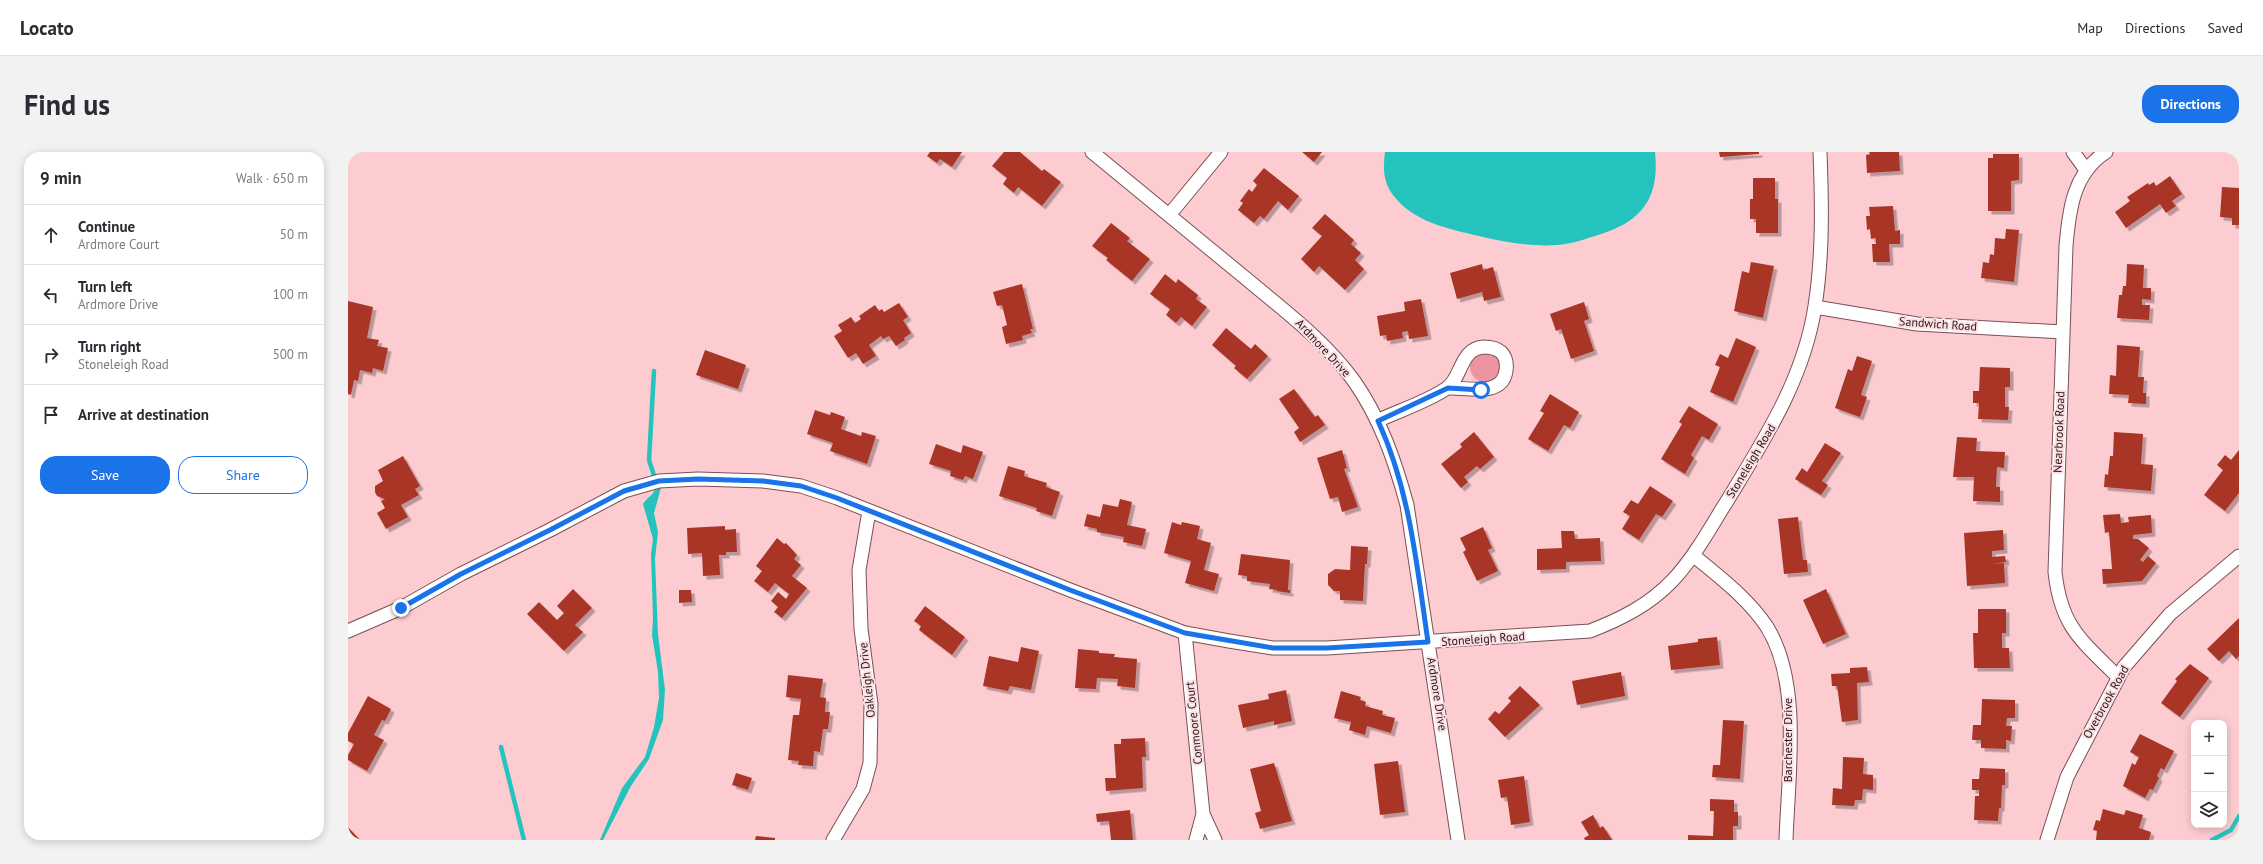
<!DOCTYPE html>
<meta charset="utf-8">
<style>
body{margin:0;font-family:"PT Sans",sans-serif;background:#f2f2f3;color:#2b2b33}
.controls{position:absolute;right:12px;bottom:12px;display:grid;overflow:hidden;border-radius:8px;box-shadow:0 2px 10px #0003}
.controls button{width:36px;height:36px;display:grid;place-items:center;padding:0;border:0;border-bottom:1px solid #e1e1e2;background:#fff;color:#2b2b33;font:20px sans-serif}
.stop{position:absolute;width:12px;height:12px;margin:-9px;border:3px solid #1a73e8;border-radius:50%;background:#fff}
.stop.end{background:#1a73e8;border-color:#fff;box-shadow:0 1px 4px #0008}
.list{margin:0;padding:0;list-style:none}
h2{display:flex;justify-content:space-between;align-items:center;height:52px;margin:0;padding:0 16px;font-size:17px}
h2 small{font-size:13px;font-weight:400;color:#7c7c81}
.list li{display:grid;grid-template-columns:26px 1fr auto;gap:12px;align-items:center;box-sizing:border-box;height:60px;padding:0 16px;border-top:1px solid #e1e1e2}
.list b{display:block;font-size:15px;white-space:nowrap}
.list p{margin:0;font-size:13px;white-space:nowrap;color:#7c7c81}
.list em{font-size:13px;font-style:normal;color:#7c7c81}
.actions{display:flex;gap:8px;padding:12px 16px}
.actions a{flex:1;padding:9px 0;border:1px solid #1a73e8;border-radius:16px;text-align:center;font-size:14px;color:#1a73e8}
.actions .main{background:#1a73e8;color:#fff}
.icon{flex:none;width:22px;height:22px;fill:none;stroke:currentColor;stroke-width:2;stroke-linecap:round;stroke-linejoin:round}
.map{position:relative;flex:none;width:1891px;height:688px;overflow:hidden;border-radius:16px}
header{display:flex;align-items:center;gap:24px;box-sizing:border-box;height:56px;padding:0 20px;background:#fff;border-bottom:1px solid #e1e1e2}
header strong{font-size:19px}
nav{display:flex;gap:22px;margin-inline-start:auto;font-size:14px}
.intro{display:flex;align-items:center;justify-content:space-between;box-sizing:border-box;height:96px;padding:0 24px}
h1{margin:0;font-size:28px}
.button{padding:10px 18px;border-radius:16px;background:#1a73e8;color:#fff;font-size:14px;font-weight:700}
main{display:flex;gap:24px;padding:0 24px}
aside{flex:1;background:#fff;border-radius:16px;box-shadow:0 2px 10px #0003}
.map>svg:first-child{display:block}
.green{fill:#ec95a1}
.water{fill:#25c3bd}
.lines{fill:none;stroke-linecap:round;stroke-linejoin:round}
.stream{stroke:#25c3bd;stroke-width:4.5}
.building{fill:#a83627;filter:url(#shadow)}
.street-casing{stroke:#795056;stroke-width:15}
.street{stroke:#fff;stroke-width:13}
.route{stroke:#1a73e8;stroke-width:5}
.labels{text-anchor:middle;stroke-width:4;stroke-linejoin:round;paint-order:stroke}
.street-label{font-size:12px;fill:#271618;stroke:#fcdfe2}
</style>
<header>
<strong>Locato</strong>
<nav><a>Map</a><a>Directions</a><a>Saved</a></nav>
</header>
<div class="intro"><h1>Find us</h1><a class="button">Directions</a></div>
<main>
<aside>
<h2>9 min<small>Walk · 650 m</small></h2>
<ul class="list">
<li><svg class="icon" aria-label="ahead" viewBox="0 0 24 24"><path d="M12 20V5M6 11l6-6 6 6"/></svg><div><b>Continue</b><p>Ardmore Court</p></div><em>50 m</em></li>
<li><svg class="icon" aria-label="left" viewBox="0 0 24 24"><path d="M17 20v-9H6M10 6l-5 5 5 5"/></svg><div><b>Turn left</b><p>Ardmore Drive</p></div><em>100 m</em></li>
<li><svg class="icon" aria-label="right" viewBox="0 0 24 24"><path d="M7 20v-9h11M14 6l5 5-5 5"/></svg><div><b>Turn right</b><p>Stoneleigh Road</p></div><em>500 m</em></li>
<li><svg class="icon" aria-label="arrive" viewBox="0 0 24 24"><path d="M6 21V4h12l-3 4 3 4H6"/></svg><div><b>Arrive at destination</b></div></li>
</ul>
<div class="actions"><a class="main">Save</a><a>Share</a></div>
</aside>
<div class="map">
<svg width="1891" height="688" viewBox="0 0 1891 688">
<defs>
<filter id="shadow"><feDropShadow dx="3.5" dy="3.5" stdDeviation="0" flood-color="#0004"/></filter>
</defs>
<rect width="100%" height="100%" fill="#fcccd1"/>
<path class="green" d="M1122 215a15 15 0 1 1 30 0a15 15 0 1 1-30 0Z"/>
<path class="water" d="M1037,0H1307C1312,47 1293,70 1250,83C1237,87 1224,92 1209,93C1183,95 1156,90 1131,84C1101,77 1065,70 1045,43C1035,30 1035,16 1037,0Z
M313,336L306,361L310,380L307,407L310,482L317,538L315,568L301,607L283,634L255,688H252L274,636L297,605L306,575L311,546L310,520L304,483L305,467L303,402L305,387L295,352C299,345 305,344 307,337Z"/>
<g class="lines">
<path class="stream" d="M306,219L301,308L310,336
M153,595L176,688
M1864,688L1883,678L1891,664"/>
</g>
<path class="building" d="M582,0H614L604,15L592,7L589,11L579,4Z
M656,0H672L694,19L696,17L713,30L694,54L670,35L666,41L655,32L659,26L644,14Z
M954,0H974L966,10Z
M1371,0H1411V2L1372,5Z
M1521,0H1551L1552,19L1519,21L1518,3L1522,2Z
M1645,2H1671V28L1663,29V59H1640V6H1645Z
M916,16L951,44L940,58L930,49L916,67L912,64L906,71L890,58L895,51L892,49L901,37L904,40L909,33L905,29Z
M1822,24L1834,42L1824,49L1828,54L1818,61L1812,52L1778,76L1767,60L1782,49L1779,45L1800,31L1801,33L1806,30L1808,34Z
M1405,26H1427V47H1430V81H1408V67H1402V47H1405Z
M1874,35L1891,36V73H1884V66L1872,65Z
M1545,54L1547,79L1552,78V92H1541L1542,110H1525L1524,92H1528V86L1523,87L1522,77L1519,78L1518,64H1522L1521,55Z
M977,62L1006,88L1003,92L1013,101L1007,108L1016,117L997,138L971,114L966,120L953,107L974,84L964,76Z
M763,71L782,86L779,89L802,107L784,129L758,108L760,106L744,94Z
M1658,77L1671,78L1666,130L1633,126L1635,110L1641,111L1642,102L1646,103L1647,86L1657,87Z
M1403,110L1426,114L1415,166L1386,159L1394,119L1401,121Z
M1134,112L1135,118L1145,115L1153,145L1136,149L1134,140L1109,147L1102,121Z
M1779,112L1796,113L1795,136H1803V148L1794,147V153H1802L1801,168L1769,166L1771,143H1774L1775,134H1778Z
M817,122L828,131L830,127L850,143L848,147L859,155L844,174L833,165L828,171L818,163L822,157L802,142Z
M674,132L685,177H682L684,181L674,184L675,188L658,192L654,175L659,173L654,153L649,154L645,140Z
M1073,147L1080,184L1061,187L1060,179L1054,180L1055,186L1039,189L1038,183L1032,184L1029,164L1057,159L1056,150Z
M0,149L25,155L19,186L31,188L29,194L40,196L35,219L25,216L24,221L12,218L10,229L6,228L3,243L0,242Z
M1236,150L1241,167L1236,169L1246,199L1223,207L1213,177L1208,179L1202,162Z
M551,151L560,165L555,168L563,181L556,186L557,188L548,194L541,184L535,187L533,184L521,193L528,204L515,212L508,201L500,206L486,184L494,179L490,173L503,165L507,171L513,167L511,164L527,153L531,159L534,157L536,160Z
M878,176L903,197L907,192L920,204L899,227L886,216L888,214L864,193Z
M1388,186L1408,195L1385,250L1362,240L1372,215L1367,213L1372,202L1380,206Z
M1769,193L1792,195L1790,225H1796L1795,241H1798V252L1780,251L1781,243L1761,242L1762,223L1768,224Z
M357,198L398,213L390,237L348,223Z
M1509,204L1524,209L1513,243L1519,245L1512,265L1487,256L1500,217L1504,219Z
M1632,215L1662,216V235H1657V255H1661L1660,268L1630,267L1631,251H1625V239H1631Z
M946,237L967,265L970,263L977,273L952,290L946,280L951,276L931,247Z
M1202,242L1231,260L1222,276L1216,273L1200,299L1180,287L1196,261L1192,259Z
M1341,254L1370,272L1361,288L1354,284L1343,303L1346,306L1337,322L1313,307L1334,272L1331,270Z
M467,258L482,263L483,260L497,265L493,277L513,284L514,280L528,284L519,312L482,299L485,291L459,282Z
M1126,280L1146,305L1132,317L1129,314L1116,325L1120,330L1113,336L1093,312L1114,295L1112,292Z
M1766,280L1795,282L1793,312L1805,313L1803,339L1756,335L1757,322L1760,323L1762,304H1765Z
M1609,285L1629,286L1628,299L1657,300L1656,316L1649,315L1648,335H1652V350L1625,349L1626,325H1605Z
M1477,291L1493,301L1474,329L1480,333L1473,343L1447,327L1454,316L1459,320Z
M588,292L613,301L615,293L635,300L625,327L617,324L615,328L602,324L603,319L581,312Z
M994,298L999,316L996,317L1010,355L994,360L990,345L982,347L969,306Z
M1891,298V341L1877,359L1856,343L1875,318L1869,313L1877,303L1883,308Z
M55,304L72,334L67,337L71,343L53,353L60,365L38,377L29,361L37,356L33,349L37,347L29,344L27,340V334L35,329L30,318Z
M660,314L677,319L676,324L699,331L698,335L712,340L704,364L688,359L689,356L651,344Z
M1302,334L1325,349L1314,365L1308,362L1291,388L1274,377L1282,364L1275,360L1283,348L1290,352Z
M772,347L784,350L779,373L798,377L794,394L775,390L776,385L749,380V377L736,374L739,362L752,365L755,352L770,355Z
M1772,362L1773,371L1781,370L1780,365L1803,363L1804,381L1785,383V387H1790L1801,396L1792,408L1795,410L1800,404L1808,411L1794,429L1755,432L1754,417H1764L1761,380L1757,381L1755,363Z
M1450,365L1455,408H1459L1460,420L1436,422L1430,367Z
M824,370L833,373L834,370L852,374L849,387L863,391L856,418L871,422L866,439L837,431L843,409L816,401Z
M377,374V378L388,377L389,400H378V403H371L372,423L355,424L354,401L340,402L339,376Z
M1135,375L1144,396L1140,398L1150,419L1129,429L1115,400L1118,398L1112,386Z
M1655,378L1656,398L1644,399V405L1657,404L1658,410L1644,412L1656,411L1657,431L1619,434L1616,381Z
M1213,379H1226L1227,387L1252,386L1253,409L1218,410V417L1189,418V397L1214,396Z
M429,386L436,392L438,391L449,403L446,407L453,413L444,424L459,436L434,466L426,460L430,455L423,449L430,440L438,447L441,442L427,431L420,440L406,429L414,419L408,414Z
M1003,394L1020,395L1019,412H1017L1015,449L992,448V439H986L980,433V422L987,417L1002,418Z
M893,402L942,408L940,438H942V441L928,439L929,438L921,437L922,432L899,429V424L890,423Z
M225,437L244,456L227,473L235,480L216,499L179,462L191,450L209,468L216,461L209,454Z
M1478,437L1498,482L1475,492L1455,448Z
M331,438H343L344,450L331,451Z
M577,454L617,485L604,503L571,478L573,474L566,469Z
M1630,457H1658V481H1654V496H1661L1662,516H1626L1625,481H1630Z
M1891,466V504L1888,507L1881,499L1871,509L1859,497Z
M1369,485L1372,513L1323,518L1320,494L1350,490V487Z
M673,495L691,499L683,538L662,534L660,539L635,534L641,504L670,510Z
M730,497L751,499V501L767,502L766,505L789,507L787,536L769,534L770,527L749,526L748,537L727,536Z
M1842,512L1861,526L1832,565L1813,551L1829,529L1827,527Z
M1519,515L1521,530L1509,531L1510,568L1494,570L1489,534H1484L1483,522L1502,521V516Z
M1273,520L1277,544L1229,553L1224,529Z
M440,523L475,527L472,545L478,546L477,560H482L480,577H475L472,600L466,599L465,614L450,613L451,609L440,608L445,563H451L453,547L438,545Z
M1172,534L1192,553L1157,585L1140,567L1147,559L1151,562L1163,549L1160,546Z
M938,538L944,569L926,573V569L895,576L890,553L921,547L920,542Z
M993,539L1013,545L1012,548L1018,550L1017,554L1035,559L1034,563L1047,566L1043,581L1019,574L1017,583L1001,578L1003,570L986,566Z
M20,544L43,557L37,569L34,568L26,583L36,588L19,619L0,608V603L6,592L0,589V581Z
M1634,547L1667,548V566H1659L1658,574H1664L1663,589L1658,588V597L1633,596V588H1624L1625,573H1633Z
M1375,568L1396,569L1392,627L1364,625L1365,613H1372Z
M1792,582L1826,599L1816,618L1813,616L1809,624L1811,626L1805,638L1802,637L1797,646L1775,634L1784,611L1787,613L1791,605L1782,600Z
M797,586L798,605H794L795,636L758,639L757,626H768L766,592H773V587Z
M1495,605L1516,606L1515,622L1525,623V638L1515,637L1514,648H1507L1506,654L1484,653L1485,636L1494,637Z
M1050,609L1057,660L1032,663L1026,612Z
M926,611L944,669L912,677L907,661L913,659L902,617Z
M1632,616L1657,617V633H1654L1653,656H1651L1650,669L1626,668L1627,644H1631V638H1624V627H1631Z
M388,621L404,626L400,638L384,633Z
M1176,624L1182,670L1163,673L1159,645L1153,646L1150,628Z
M1362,647L1386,648V660H1390V674H1385V688H1340V683L1365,684L1366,659H1362Z
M1755,657L1776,663L1778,658L1795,663L1791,676L1803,680L1801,688H1748L1749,679L1745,678L1748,668L1752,669Z
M782,658L785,688H763L761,669L749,670L748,662Z
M1245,663L1252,676L1255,674L1264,688H1237L1236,686L1241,683L1233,670Z
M0,675L12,688H0Z
M408,684L427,686V688H407Z"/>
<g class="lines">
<g class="street-casing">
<path id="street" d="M744,0C797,43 849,86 901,129C938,160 977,189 1006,229C1032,266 1047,309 1059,353L1110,688
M1725,0L1738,18
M1758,0C1725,21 1721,59 1718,94L1707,420C1713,475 1733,488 1770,525
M822,62L873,0
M1467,155L1569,172L1715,180
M1029,269C1050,259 1081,249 1099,236C1114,226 1112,196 1136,195C1142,195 1148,196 1153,200C1158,205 1159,212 1158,219C1154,246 1118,235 1100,236
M1345,403C1371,425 1400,446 1419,475C1454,531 1440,624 1438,688
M0,479L53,456L113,422L202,378L276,339L311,329L350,327L415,329L453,334L489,346L722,438L837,481L881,489L925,496H979L1242,479C1273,467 1301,453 1324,429C1346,406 1362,376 1379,349C1416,288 1456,227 1467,154C1475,103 1474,51 1472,0
M837,481L855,662L848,688
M855,662L867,688
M485,688L515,637L522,611L523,552L513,477L511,418L521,359
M1699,688L1719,625L1776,515L1822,462L1891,404"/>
</g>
<use href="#street" class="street"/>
</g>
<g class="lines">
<path class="route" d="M53,456L113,422L202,378L276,339L311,329L350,327L415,329L453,334L489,346L722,438L837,481L925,496H979L1080,490C1069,415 1062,338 1030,269L1100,236L1133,238"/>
</g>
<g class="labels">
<g class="street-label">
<text transform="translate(1590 172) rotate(4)" y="4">Sandwich Road</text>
<text transform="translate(975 196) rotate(47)" y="4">Ardmore Drive</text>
<text transform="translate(1711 280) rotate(-88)" y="4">Nearbrook Road</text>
<text transform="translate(1403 309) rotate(-59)" y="4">Stoneleigh Road</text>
<text transform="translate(1135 487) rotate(-4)" y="4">Stoneleigh Road</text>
<text transform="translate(519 528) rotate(-96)" y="4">Oakleigh Drive</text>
<text transform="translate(1089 542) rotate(81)" y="4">Ardmore Drive</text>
<text transform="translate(1758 550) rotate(-61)" y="4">Overbrook Road</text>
<text transform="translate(846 571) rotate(-96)" y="4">Conmoore Court</text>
<text transform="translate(1440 588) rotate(-90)" y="4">Barchester Drive</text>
</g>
</g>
</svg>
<div class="controls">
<button>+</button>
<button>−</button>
<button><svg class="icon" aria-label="layers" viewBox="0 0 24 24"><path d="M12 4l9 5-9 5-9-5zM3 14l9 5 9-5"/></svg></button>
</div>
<div class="stop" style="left:1133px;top:238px"></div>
<div class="stop end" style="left:53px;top:456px"></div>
</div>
</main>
